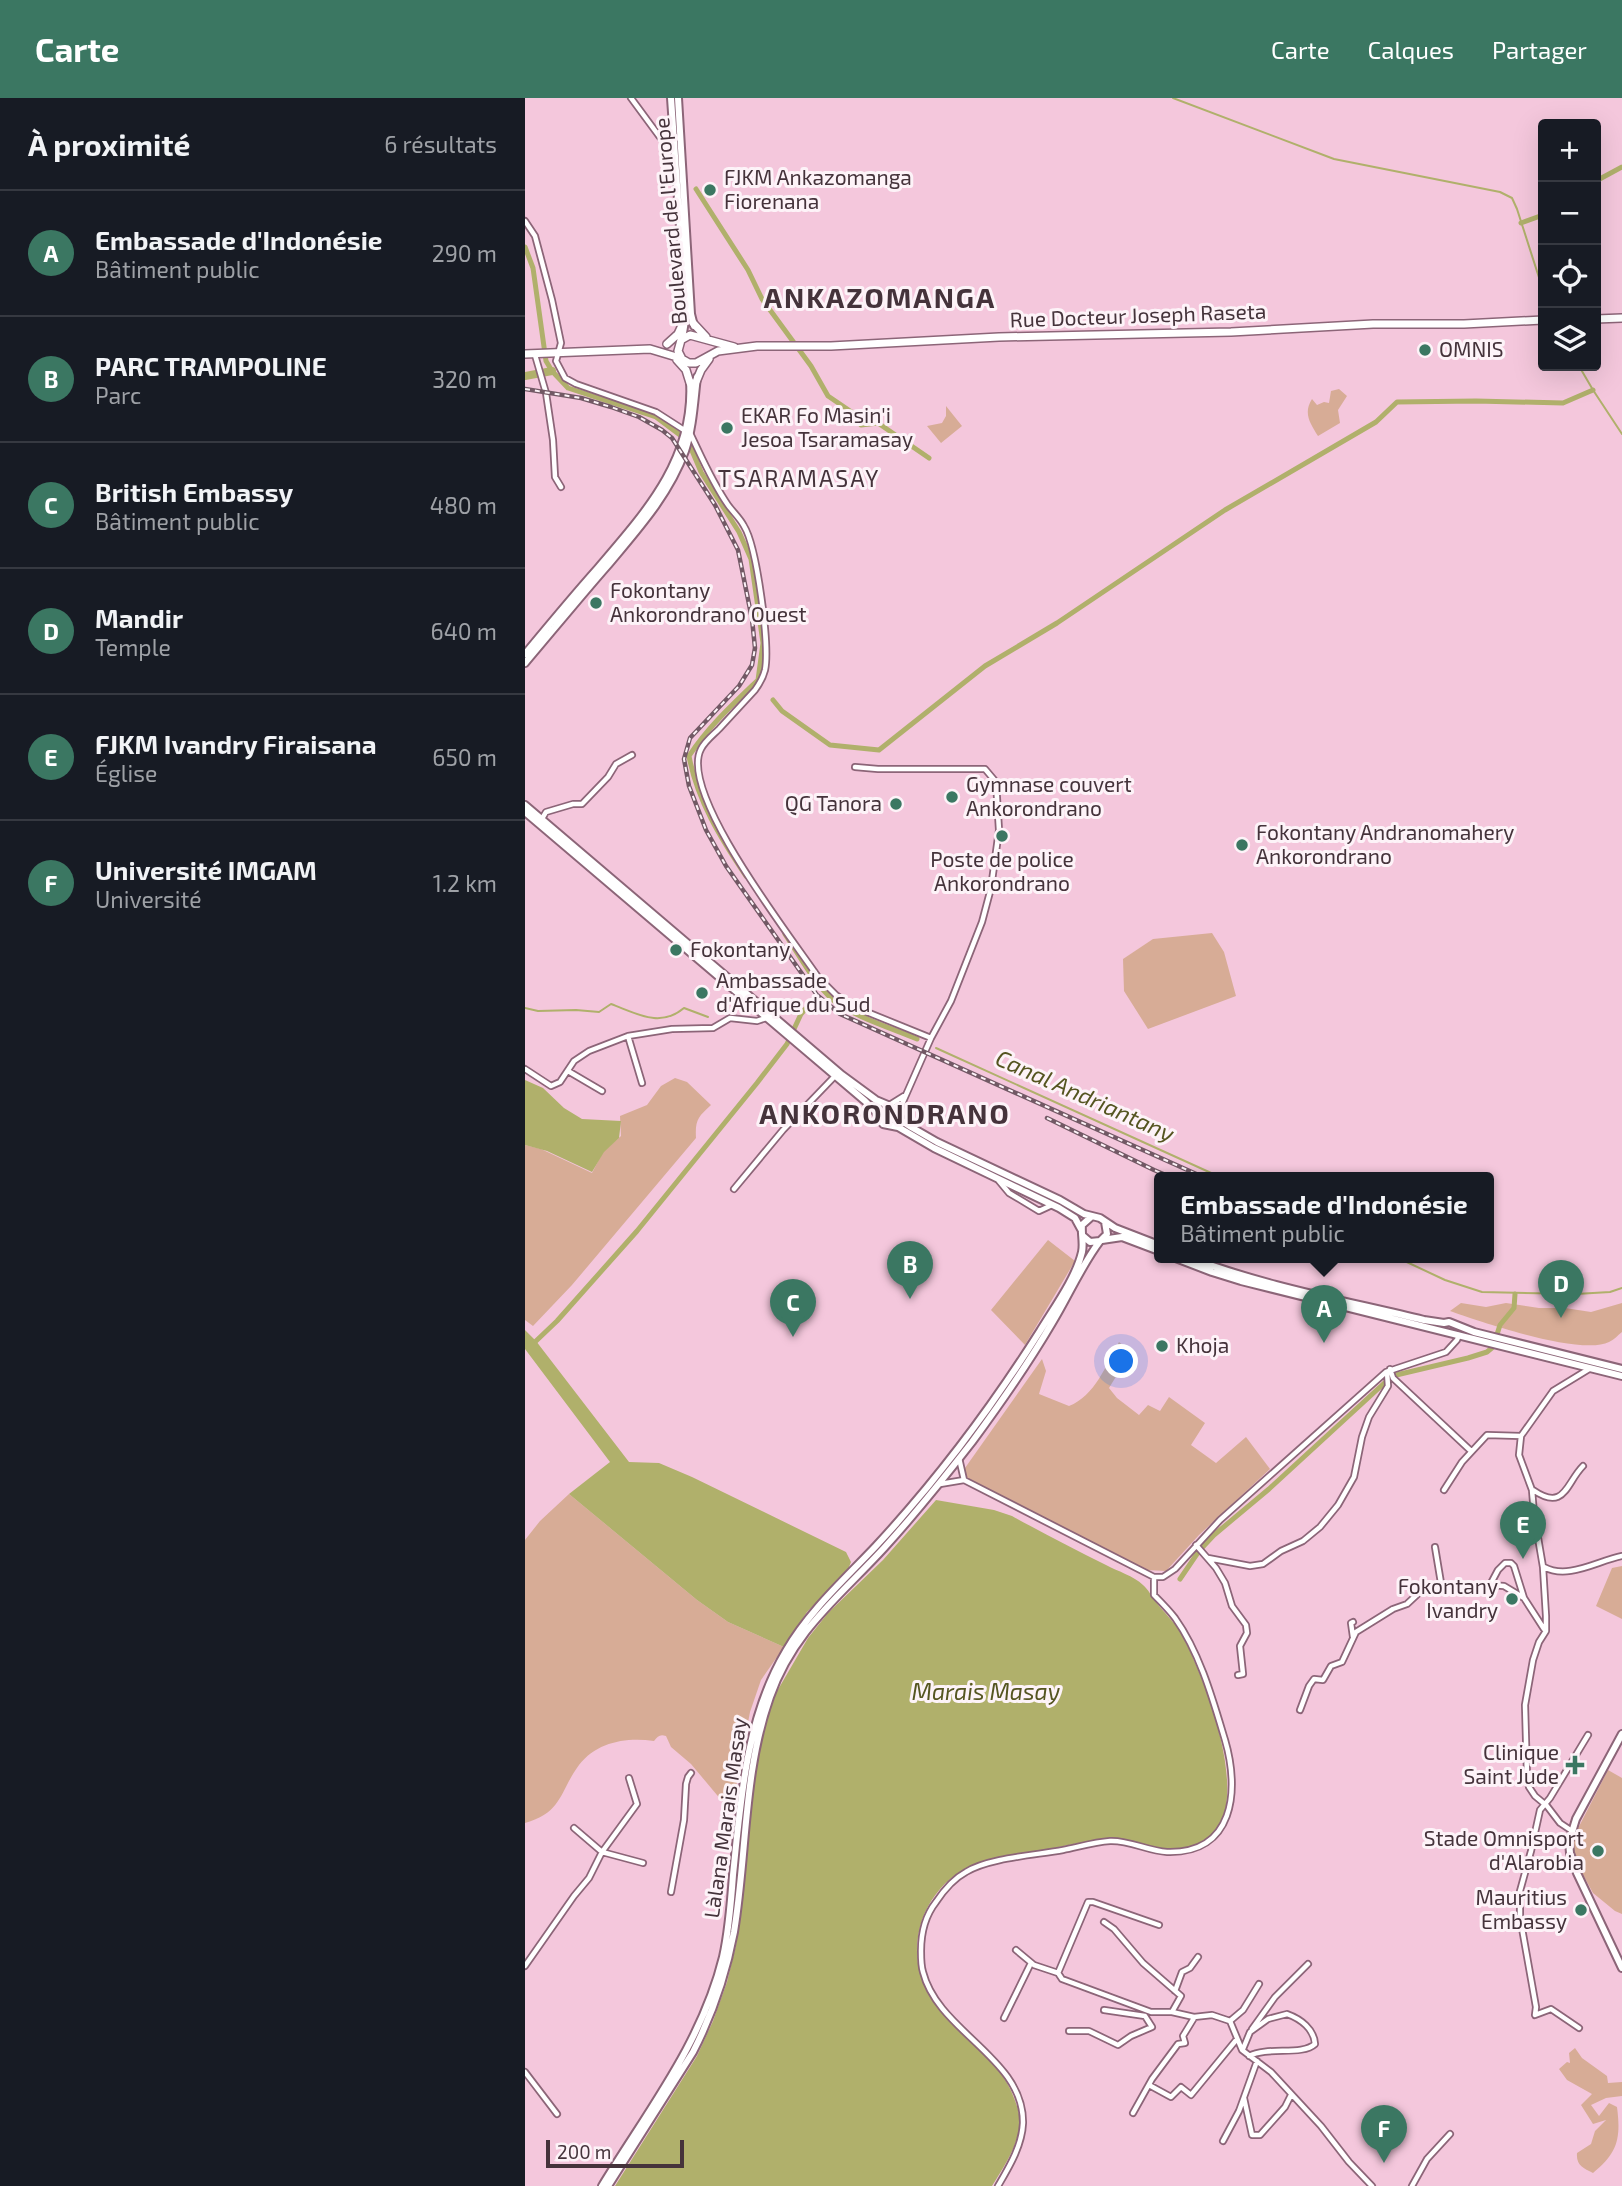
<!DOCTYPE html>
<html lang="fr">
<meta charset="utf-8">
<style>
body{margin:0;font-family:"Exo 2",sans-serif;background:#20242c;color:#f1f3f6}
.controls{position:absolute;right:21px;top:21px;display:grid;overflow:hidden;border-radius:7px;box-shadow:0 7px 28px #0002}
.controls button{width:63px;height:63px;display:grid;place-items:center;padding:0;border:0;border-bottom:2px solid #363941;background:#171b24;color:#f1f3f6;font:35px sans-serif}
.scale{position:absolute;left:21px;bottom:18px;width:138px;box-sizing:border-box;padding-left:7px;border:4px solid #45333b;border-top:0;font-size:19px;line-height:24px;white-space:nowrap;color:#45333b;-webkit-text-stroke:5px #fdf3f8;paint-order:stroke}
.you{position:absolute;left:597px;top:1264px;width:24px;height:24px;margin:-18px;border:5px solid #fff;border-radius:50%;background:#1a73e8;box-shadow:0 0 0 10px #1a73e833}
.badge{display:grid;place-items:center;width:46px;height:46px;border-radius:50%;background:#3b7762;color:#fff;font-size:23px;font-weight:700}
.pin{position:absolute;translate:-50% -58px;filter:drop-shadow(0 2px 4px #0008)}
.pin::after{content:'';position:absolute;top:37px;width:24px;height:21px;background:inherit;clip-path:polygon(0 0,100% 0,50% 100%)}
.popup{position:absolute;left:629px;top:1074px;width:340px;height:91px;box-sizing:border-box;display:grid;place-content:center;border-radius:7px;background:#171b24;filter:drop-shadow(0 2px 5px #0005);font-size:23px;white-space:nowrap;color:#9ea1a6}
.popup b{font-size:26px;color:#f1f3f6}
.popup::after{content:'';position:absolute;left:50%;top:100%;margin-left:-14px;border:14px solid transparent;border-top-color:#171b24}
.list{margin:0;padding:0;list-style:none}
h2{display:flex;justify-content:space-between;align-items:center;height:91px;margin:0;padding:0 28px;font-size:30px}
h2 small{font-size:23px;font-weight:400;color:#9ea1a6}
.list li{display:grid;grid-template-columns:46px 1fr auto;gap:21px;align-items:center;box-sizing:border-box;height:126px;padding:0 28px;border-top:2px solid #363941}
.list b{display:block;font-size:26px;white-space:nowrap}
.list p{margin:0;font-size:23px;white-space:nowrap;color:#9ea1a6}
.list em{font-size:23px;font-style:normal;color:#9ea1a6}
.icon{flex:none;width:38px;height:38px;fill:none;stroke:currentColor;stroke-width:2;stroke-linecap:round;stroke-linejoin:round}
.map{position:relative;flex:none;width:1097px;height:2088px;overflow:hidden}
header{display:flex;align-items:center;gap:42px;box-sizing:border-box;height:98px;padding:0 35px;background:#3b7762;color:#fff}
header strong{font-size:33px}
nav{display:flex;gap:38px;margin-inline-start:auto;font-size:24px}
main{display:flex}
aside{flex:1;background:#171b24}
.map>svg:first-child{display:block}
.green{fill:#d7ac96}
.water{fill:#b0b06b}
.lines{fill:none;stroke-linecap:round;stroke-linejoin:round}
.stream{stroke:#b0b06b;stroke-width:2}
.canal{stroke:#b0b06b;stroke-width:5}
.river{stroke:#b0b06b;stroke-width:8}
.minor-casing{stroke:#8c6578;stroke-width:8}
.secondary-casing{stroke:#8c6578;stroke-width:10}
.primary-casing{stroke:#8c6578;stroke-width:10}
.minor{stroke:#fff;stroke-width:4.5}
.secondary{stroke:#fff;stroke-width:6}
.primary{stroke:#fff;stroke-width:7}
.rail-casing{stroke:#725965;stroke-width:4.5}
.rail{stroke:#fdf3f8;stroke-width:2;stroke-dasharray:5;stroke-linecap:butt}
.poi-dot{fill:#3b7762;stroke:#fdf3f8;stroke-width:2.5}
.labels{text-anchor:middle;stroke-width:6;stroke-linejoin:round;paint-order:stroke}
.poi-label{font-size:21px;fill:#45333b;stroke:#fdf3f8;text-anchor:start}
.street-label{font-size:21px;fill:#45333b;stroke:#fdf3f8}
.neighbourhood-label{font-size:23px;letter-spacing:2px;fill:#45333b;stroke:#fdf3f8}
.water-label{font-size:23px;font-style:italic;fill:#555521;stroke:#fdf3f8}
.district-label{font-size:28px;font-weight:bold;letter-spacing:2px;fill:#45333b;stroke:#fdf3f8}
</style>
<header>
<strong>Carte</strong>
<nav><a>Carte</a><a>Calques</a><a>Partager</a></nav>
</header>
<main>
<aside>
<h2>À proximité<small>6 résultats</small></h2>
<ul class="list">
<li><span class="badge">A</span><div><b>Embassade d'Indonésie</b><p>Bâtiment public</p></div><em>290 m</em></li>
<li><span class="badge">B</span><div><b>PARC TRAMPOLINE</b><p>Parc</p></div><em>320 m</em></li>
<li><span class="badge">C</span><div><b>British Embassy</b><p>Bâtiment public</p></div><em>480 m</em></li>
<li><span class="badge">D</span><div><b>Mandir</b><p>Temple</p></div><em>640 m</em></li>
<li><span class="badge">E</span><div><b>FJKM Ivandry Firaisana</b><p>Église</p></div><em>650 m</em></li>
<li><span class="badge">F</span><div><b>Université IMGAM</b><p>Université</p></div><em>1.2 km</em></li>
</ul>
</aside>
<div class="map">
<svg width="1097" height="2088" viewBox="0 0 1097 2088">
<rect width="100%" height="100%" fill="#f4c7dc"/>
<path class="green" d="M814,291L822,298L813,312L815,325L793,338C785,325 778,315 787,301L792,307L799,304L804,305L806,293Z
M421,308L437,328L416,345L402,328L417,325L421,318Z
M687,835L699,854L711,898L623,931L599,893L598,861L628,841Z
M150,980L162,984L186,1007C173,1019 170,1022 171,1040L47,1187L8,1228L0,1222V1047L16,1051L67,1075L78,1054L96,1038L95,1018L122,1007L136,988Z
M523,1142L550,1163L500,1247L466,1212Z
M936,1205L961,1209L981,1205L1014,1210H1040L1066,1214L1097,1205V1234C1093,1237 1089,1242 1084,1244C1056,1258 956,1224 925,1213Z
M594,1244L606,1254L584,1290L592,1300L614,1317L623,1307L635,1313L644,1299L680,1325L666,1347L691,1365L721,1339L745,1371L674,1437L641,1473L621,1472L440,1379V1370L517,1261L521,1273L514,1296L544,1308C570,1298 581,1267 594,1244Z
M44,1396L172,1502L203,1524L259,1549L236,1582L225,1614L207,1710L197,1703L166,1666L146,1649L141,1638C135,1636 133,1638 129,1643C101,1639 72,1644 54,1667C34,1694 38,1714 0,1725V1442L15,1423Z
M1097,1468V1521L1071,1508L1087,1470Z
M1083,1672L1097,1680V1816L1090,1813L1068,1795L1050,1762L1046,1744Z
M1050,1950L1057,1960L1082,1978L1083,1985L1097,1984V1998L1081,2000L1066,2007L1074,2018L1084,2005L1092,2009C1096,2040 1093,2055 1068,2075C1058,2070 1051,2067 1052,2055L1066,2046L1070,2033L1081,2022L1068,2026L1056,2007L1067,1996L1042,1982L1034,1971L1042,1964L1045,1965L1044,1955Z"/>
<path class="water" d="M0,982L18,990L39,1010L57,1021L96,1023L94,1040L79,1054L67,1074L22,1053L0,1047Z
M0,1232L11,1243L104,1364L134,1365L167,1379L321,1454L326,1464L322,1474L282,1514L259,1549L203,1524L172,1502L44,1396L85,1364L0,1251Z
M411,1402L469,1412L487,1418C518,1435 549,1451 581,1467C592,1473 609,1478 618,1487C623,1491 627,1499 631,1504C639,1515 651,1525 657,1537C679,1578 733,1713 679,1744C648,1761 628,1746 597,1743C565,1739 529,1751 497,1757C482,1760 465,1761 451,1766C444,1769 437,1772 432,1776C416,1786 403,1805 397,1822C369,1910 465,1934 489,2000C492,2007 495,2017 495,2025C493,2048 479,2069 467,2088H90L172,1958L188,1923L202,1884L211,1847L216,1811L226,1705L233,1661L241,1624L251,1595L283,1540L303,1515L358,1462Z"/>
<g class="lines">
<path class="stream" d="M648,0L809,61L975,94L987,100L992,111L1018,192
M1054,268L1068,292L1097,336
M0,910L13,913L51,912L74,914L86,906C113,916 135,930 159,910L183,919
M411,950L695,1079
M871,1159L920,1182L957,1194L1051,1196L1085,1194L1097,1190"/>
<path class="canal" d="M1071,83L1097,69
M171,91L223,172L237,201L286,268L303,298L328,315L336,327L353,325L404,360
M996,125L1018,117
M0,149L8,170L21,263L27,273L43,290L131,319L163,343L176,374L214,434L226,461L238,545L233,582C208,606 183,629 164,658C172,702 196,741 221,778
M248,602L257,613L305,647L354,652L460,568L532,525L700,412L851,324L872,304L951,303L1038,305L1068,292
M260,836C275,858 288,884 308,902C327,918 369,931 392,941
M11,1243L32,1223L112,1133L232,985L262,946L276,916L290,900
M655,1481L674,1453L689,1437L744,1391L867,1278L943,1260L962,1254L968,1249L975,1227L989,1210L990,1196"/>
<path class="river" d="M0,278L27,273"/>
<g class="minor-casing">
<path id="minor" d="M106,0L134,38L149,54
M0,123L10,138L27,202L36,245L31,263L40,280L51,286L131,314L159,332
M10,257L21,295L28,342L30,379L36,389
M165,335C177,360 187,384 203,407C208,414 215,420 219,428C232,449 245,548 240,572C238,580 235,585 230,592C218,605 206,618 194,631C188,637 180,643 176,651C153,695 266,839 293,879L311,897L327,908L406,940
M330,669L353,671H460L471,684L474,732L466,790L457,824L426,903L406,940L373,1015
M15,721L18,719L21,714L48,706H57L83,679L91,666L107,657
M103,938L117,985
M0,971L26,988L35,984L49,963L64,953L103,938L147,931L188,930L205,920L232,923L241,920
M43,973L77,993
M363,1008L379,998
M474,1083L484,1095L514,1113L527,1107
M209,1091L258,1032L310,978
M865,1271L868,1280L946,1353
M434,1360L439,1382
M415,1386L439,1382L629,1479H638L650,1471L695,1422L861,1274L921,1254L932,1242L934,1237
M919,1392L937,1364L962,1337L996,1338
M1008,1392C1040,1414 1041,1385 1058,1368
M671,1447L691,1470L700,1485L707,1508L721,1527L722,1535L715,1548L718,1576L713,1577
M910,1449L916,1485
M683,1460L725,1468L738,1466L756,1453L778,1443L795,1429L813,1407L829,1379L837,1339L844,1319L863,1288L862,1274
M1019,1469C1043,1482 1072,1463 1097,1458
M965,1487L973,1472L980,1465H986L989,1468L999,1500L1019,1531
M828,1524L826,1525L828,1539
M775,1612L784,1588L789,1581L798,1582L806,1568L817,1564L831,1534L868,1511L882,1506L897,1492L916,1485L934,1491L965,1487L979,1488L999,1500
M49,1730L77,1754L118,1765
M1047,1733L1035,1725L1022,1708L1010,1698L1004,1689L1002,1677L1000,1607L1008,1562L1014,1544L1021,1533V1518L1018,1469L1009,1416L1007,1392L994,1357L996,1338L1028,1293L1064,1271
M146,1794L159,1722L161,1686L163,1679L166,1675
M579,1824L589,1831L618,1865L656,1898L647,1914
M491,1852L509,1867L533,1875L537,1881L626,1914H647L669,1919L687,1917L705,1923L717,1952L746,1974L796,2028L824,2064L847,2088
M0,1868L49,1798L64,1780L77,1754L112,1706L104,1680
M533,1875L563,1804H568L634,1827
M650,1893L657,1874L665,1870L673,1859
M479,1920L506,1865
M705,1923L718,1912L734,1886
M1054,1930L1026,1911L1010,1917L1011,1909L995,1819V1793L1006,1753L1015,1712L1025,1700L1063,1637
M727,1931L750,1899L783,1866
M544,1933H564L593,1947L606,1938L627,1929L620,1918L579,1912
M718,1951L725,1934L743,1921L762,1916C776,1921 789,1931 790,1946C777,1958 743,1948 724,1958
M0,1974L32,2016
M624,1987L646,1999L656,1989L666,1997L712,1941
M719,2000L727,2037H735L760,2009L766,1997
M608,2015L627,1981L653,1946L660,1945L658,1938L669,1920
M698,2043L714,2013L732,1963
M473,2088C484,2069 497,2048 498,2025C499,1960 413,1934 398,1874C396,1868 396,1860 396,1853C396,1836 400,1818 411,1804C419,1792 428,1781 441,1774C463,1760 511,1757 538,1752C553,1749 570,1744 585,1743C604,1742 623,1753 642,1754C709,1756 715,1693 700,1642C688,1602 675,1555 650,1520C644,1512 636,1504 629,1497V1479
M887,2088L902,2061L925,2036"/>
</g>
<g class="secondary-casing">
<path id="secondary" d="M146,0L161,217L157,241
M153,0L166,216L169,228
M0,556C24,527 48,498 73,470C120,415 170,361 165,283
M0,565C28,532 55,499 83,467C113,431 144,397 160,353C168,329 169,304 172,279
M0,707L317,977L351,1002L370,1010L377,1023L386,1029L412,1044L535,1102L559,1116L575,1120L590,1130L634,1147
M0,714L340,1003L350,1013L358,1026L373,1029L409,1050L534,1110L550,1120L556,1131
M558,1138L565,1144L575,1143L582,1136L580,1124
M577,1142L597,1139L634,1153
M648,1159L687,1174L716,1183L1097,1278
M663,1159C738,1188 821,1203 899,1222L919,1225L924,1224L949,1234L1097,1271
M1097,1636L1051,1721L1044,1744L1045,1755L1052,1775L1097,1870
M77,2088C122,2014 177,1945 198,1859C204,1832 206,1805 208,1777C216,1700 221,1620 261,1553C285,1512 319,1482 351,1448C413,1381 467,1309 515,1233C529,1210 551,1180 557,1154C559,1145 556,1136 557,1127L566,1119
M83,2088L168,1954C188,1915 201,1876 209,1834C222,1756 218,1675 245,1599C268,1533 314,1499 359,1450C390,1416 419,1380 447,1344C475,1306 503,1266 527,1225C543,1199 556,1168 575,1143"/>
</g>
<g class="primary-casing">
<path id="primary" d="M1071,221L1097,220
M168,225L181,239
M142,246L153,236L161,219
M209,249L165,237L156,242L153,253L157,261L164,265H171L193,253L232,248H306L474,239L706,234L848,226H939L1018,222
M0,256L125,251L155,260
M152,262L161,272L165,285
M171,284L176,272L184,261"/>
</g>
<use href="#minor" class="minor"/>
<use href="#secondary" class="secondary"/>
<use href="#primary" class="primary"/>
<g class="rail-casing">
<path id="rail" d="M0,291L56,300L86,309L114,319L137,332L147,340L190,407L213,452L227,521L230,550L227,567L214,588L165,640L159,661L164,688L181,732L201,768L292,897L315,916L678,1079
M522,1020L629,1072L643,1078L655,1079"/>
</g>
<use href="#rail" class="rail"/>
</g>
<g class="poi-dot">
<circle cx="185" cy="92" r="7"/>
<circle cx="900" cy="252" r="7"/>
<circle cx="202" cy="330" r="7"/>
<circle cx="71" cy="505" r="7"/>
<circle cx="427" cy="699" r="7"/>
<circle cx="371" cy="706" r="7"/>
<circle cx="477" cy="738" r="7"/>
<circle cx="717" cy="747" r="7"/>
<circle cx="151" cy="852" r="7"/>
<circle cx="177" cy="895" r="7"/>
<circle cx="637" cy="1248" r="7"/>
<circle cx="987" cy="1501" r="7"/>
<path d="M1046.5 1656.5h7v7h7v7h-7v7h-7v-7h-7v-7h7z"/>
<circle cx="1073" cy="1753" r="7"/>
<circle cx="1056" cy="1812" r="7"/>
</g>
<g class="labels">
<g class="poi-label">
<text x="199" y="87">FJKM Ankazomanga<tspan x="199" dy="24">Fiorenana</tspan></text>
<text x="914" y="259">OMNIS</text>
<text x="216" y="325">EKAR Fo Masin'i<tspan x="216" dy="24">Jesoa Tsaramasay</tspan></text>
<text x="85" y="500">Fokontany<tspan x="85" dy="24">Ankorondrano Ouest</tspan></text>
<text x="441" y="694">Gymnase couvert<tspan x="441" dy="24">Ankorondrano</tspan></text>
<text x="357" y="713" text-anchor="end">QG Tanora</text>
<text x="731" y="742">Fokontany Andranomahery<tspan x="731" dy="24">Ankorondrano</tspan></text>
<text x="477" y="769" text-anchor="middle">Poste de police<tspan x="477" dy="24">Ankorondrano</tspan></text>
<text x="165" y="859">Fokontany</text>
<text x="191" y="890">Ambassade<tspan x="191" dy="24">d'Afrique du Sud</tspan></text>
<text x="651" y="1255">Khoja</text>
<text x="973" y="1496" text-anchor="end">Fokontany<tspan x="973" dy="24">Ivandry</tspan></text>
<text x="1034" y="1662" text-anchor="end">Clinique<tspan x="1034" dy="24">Saint Jude</tspan></text>
<text x="1059" y="1748" text-anchor="end">Stade Omnisport<tspan x="1059" dy="24">d'Alarobia</tspan></text>
<text x="1042" y="1807" text-anchor="end">Mauritius<tspan x="1042" dy="24">Embassy</tspan></text>
</g>
<g class="street-label">
<text transform="translate(146 123) rotate(-95)" y="7">Boulevard de l'Europe</text>
<text transform="translate(613 218) rotate(-2)" y="7">Rue Docteur Joseph Raseta</text>
<text transform="translate(201 1720) rotate(-82)" y="7">Làlana Marais Masay</text>
</g>
<g class="neighbourhood-label">
<text x="274" y="389">TSARAMASAY</text>
</g>
<g class="water-label">
<text transform="translate(560 998) rotate(24)" y="8">Canal Andriantany</text>
<text x="461" y="1602">Marais Masay</text>
</g>
<g class="district-label">
<text x="355" y="210">ANKAZOMANGA</text>
<text x="360" y="1026">ANKORONDRANO</text>
</g>
</g>
</svg>
<div class="controls">
<button>+</button>
<button>−</button>
<button><svg class="icon" aria-label="locate" viewBox="0 0 24 24"><circle cx="12" cy="12" r="6"/><path d="M12 2v4M12 18v4M2 12h4M18 12h4"/></svg></button>
<button><svg class="icon" aria-label="layers" viewBox="0 0 24 24"><path d="M12 4l9 5-9 5-9-5zM3 14l9 5 9-5"/></svg></button>
</div>
<div class="scale">200 m</div>
<div class="you"></div>
<div class="pin badge" style="left:799px;top:1245px">A</div>
<div class="popup"><b>Embassade d'Indonésie</b>Bâtiment public</div>
<div class="pin badge" style="left:385px;top:1201px">B</div>
<div class="pin badge" style="left:268px;top:1239px">C</div>
<div class="pin badge" style="left:1036px;top:1220px">D</div>
<div class="pin badge" style="left:998px;top:1461px">E</div>
<div class="pin badge" style="left:859px;top:2065px">F</div>
</div>
</main>
